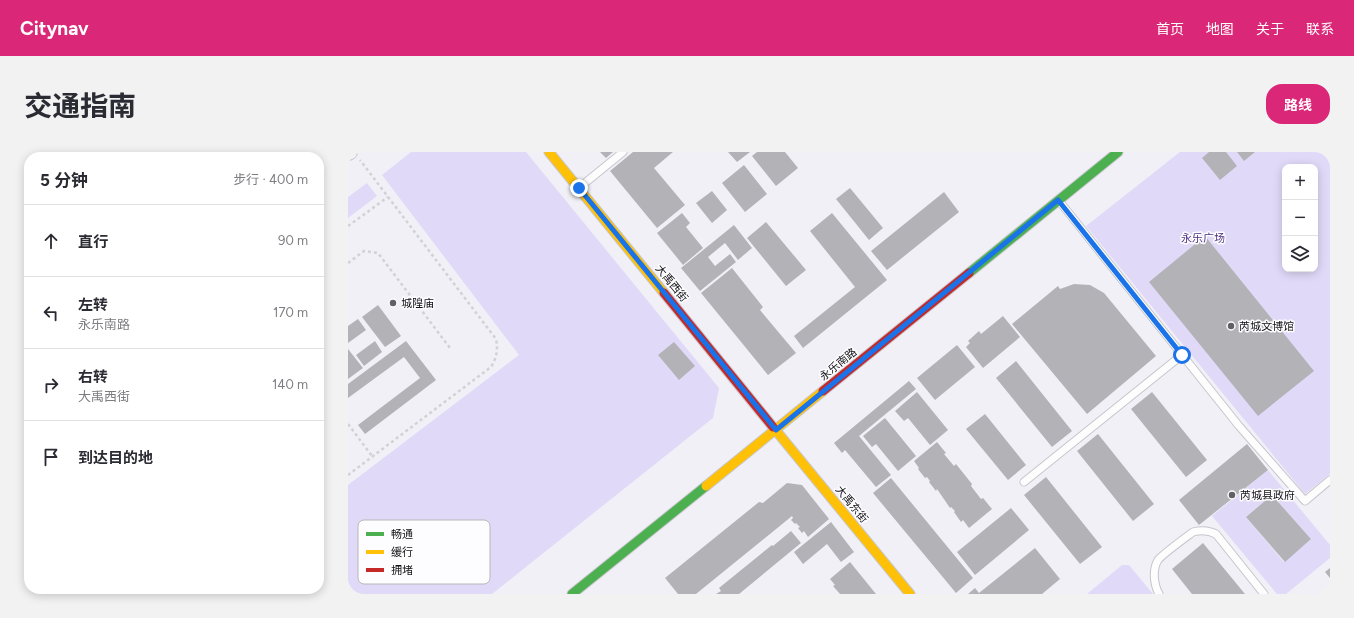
<!DOCTYPE html>
<html lang="zh">
<meta charset="utf-8">
<style>
body{margin:0;font-family:Figtree,"Noto Sans SC",sans-serif;background:#f2f2f3;color:#2b2b33}
.controls{position:absolute;right:12px;top:12px;display:grid;overflow:hidden;border-radius:8px;box-shadow:0 2px 10px #0003}
.controls button{width:36px;height:36px;display:grid;place-items:center;padding:0;border:0;border-bottom:1px solid #e1e1e2;background:#fff;color:#2b2b33;font:20px sans-serif}
.stop{position:absolute;width:12px;height:12px;margin:-9px;border:3px solid #1a73e8;border-radius:50%;background:#fff}
.stop.end{background:#1a73e8;border-color:#fff;box-shadow:0 1px 4px #0008}
.list{margin:0;padding:0;list-style:none}
h2{display:flex;justify-content:space-between;align-items:center;height:52px;margin:0;padding:0 16px;font-size:17px}
h2 small{font-size:13px;font-weight:400;color:#7c7c81}
.list li{display:grid;grid-template-columns:26px 1fr auto;gap:12px;align-items:center;box-sizing:border-box;height:72px;padding:0 16px;border-top:1px solid #e1e1e2}
.list b{display:block;font-size:15px;white-space:nowrap}
.list p{margin:0;font-size:13px;white-space:nowrap;color:#7c7c81}
.list em{font-size:13px;font-style:normal;color:#7c7c81}
.icon{flex:none;width:22px;height:22px;fill:none;stroke:currentColor;stroke-width:2;stroke-linecap:round;stroke-linejoin:round}
.map{position:relative;flex:none;width:982px;height:442px;overflow:hidden;border-radius:16px}
header{display:flex;align-items:center;gap:24px;box-sizing:border-box;height:56px;padding:0 20px;background:#db2777;color:#fff}
header strong{font-size:19px}
nav{display:flex;gap:22px;margin-inline-start:auto;font-size:14px}
.intro{display:flex;align-items:center;justify-content:space-between;box-sizing:border-box;height:96px;padding:0 24px}
h1{margin:0;font-size:28px}
.button{padding:10px 18px;border-radius:16px;background:#db2777;color:#fff;font-size:14px;font-weight:700}
main{display:flex;gap:24px;padding:0 24px}
aside{flex:1;background:#fff;border-radius:16px;box-shadow:0 2px 10px #0003}
.map>svg:first-child{display:block}
.green{fill:#e1d9f8;fill-rule:evenodd}
.building{fill:#b3b2b7}
.lines{fill:none;stroke-linecap:round;stroke-linejoin:round}
.lane-casing{stroke:#c7c6cb;stroke-width:9}
.street-casing{stroke:#c7c6cb;stroke-width:16}
.fast-casing{stroke:#c7c6cb;stroke-width:11}
.slow-casing{stroke:#c7c6cb;stroke-width:11}
.jam-casing{stroke:#c7c6cb;stroke-width:11}
.path{stroke:#d2d2d4;stroke-width:2.5;stroke-dasharray:3 3;stroke-linecap:butt}
.lane{stroke:#fdfdfe;stroke-width:7}
.street{stroke:#fdfdfe;stroke-width:14}
.fast{stroke:#4caf50;stroke-width:9}
.slow{stroke:#ffc107;stroke-width:9}
.jam{stroke:#c62828;stroke-width:9}
.route{stroke:#1a73e8;stroke-width:5}
.poi-dot{fill:#616065;stroke:#fdfcff;stroke-width:1.5}
.labels{text-anchor:middle;stroke-width:3;stroke-linejoin:round;paint-order:stroke}
.park-label{font-size:11px;fill:#4e3180;stroke:#fdfcff}
.street-label{font-size:11px;fill:#131216;stroke:#fdfcff}
.poi-label{font-size:11px;fill:#131216;stroke:#fdfcff;text-anchor:start}
.key{fill:#fdfcff;stroke:#b7b6b9;stroke-width:1}
.key-label{font-size:11px;fill:#131216}
</style>
<header>
<strong>Citynav</strong>
<nav><a>首页</a><a>地图</a><a>关于</a><a>联系</a></nav>
</header>
<div class="intro"><h1>交通指南</h1><a class="button">路线</a></div>
<main>
<aside>
<h2>5 分钟<small>步行 · 400 m</small></h2>
<ul class="list">
<li><svg class="icon" aria-label="ahead" viewBox="0 0 24 24"><path d="M12 20V5M6 11l6-6 6 6"/></svg><div><b>直行</b></div><em>90 m</em></li>
<li><svg class="icon" aria-label="left" viewBox="0 0 24 24"><path d="M17 20v-9H6M10 6l-5 5 5 5"/></svg><div><b>左转</b><p>永乐南路</p></div><em>170 m</em></li>
<li><svg class="icon" aria-label="right" viewBox="0 0 24 24"><path d="M7 20v-9h11M14 6l5 5-5 5"/></svg><div><b>右转</b><p>大禹西街</p></div><em>140 m</em></li>
<li><svg class="icon" aria-label="arrive" viewBox="0 0 24 24"><path d="M6 21V4h12l-3 4 3 4H6"/></svg><div><b>到达目的地</b></div></li>
</ul>
</aside>
<div class="map">
<svg width="982" height="442" viewBox="0 0 982 442">
<rect width="100%" height="100%" fill="#f1f0f7"/>
<path class="green" d="M63,0H178L371,236L365,266L144,442H0V333L171,203L34,23Z
M832,0H982V322L957,342L738,74ZM937,15H967V117H937Z
M19,31L29,44L0,66V45Z
M920,318L982,393V406L938,442H929L864,364ZM924,343L963,387L936,410L898,365Z
M774,413H781L805,442H739Z"/>
<path class="building" d="M252,0H265L258,6Z
M285,0H325L306,16L337,53L309,76L262,19Z
M380,0H402L389,10Z
M409,0H437L450,16L428,34L404,4Z
M861,0H878L889,14L872,28L854,6Z
M889,0H907L896,9Z
M396,13L419,42L397,60L374,31Z
M502,36L535,76L521,88L488,47Z
M364,39L379,58L364,71L348,51Z
M596,40L611,60L539,118L523,99Z
M334,61L342,71L338,75L355,96L335,113L309,81Z
M484,61L539,128L455,196L446,184L507,135L462,79Z
M418,70L458,118L438,134L399,86Z
M386,73L404,96L390,108L377,91L360,105L367,114L382,102L388,110L352,139L333,116Z
M857,84L966,219L910,264L801,130Z
M384,116L415,155L412,158L448,201L420,223L353,141Z
M726,132L742,133L756,141L808,204L739,262L664,172L710,134L712,137Z
M30,153L53,184L37,195L14,165Z
M655,164L672,185L635,216L618,195L622,191L620,189L631,179L633,182Z
M10,167L18,178L0,191V174Z
M27,189L34,200L16,214L8,203Z
M58,189L88,228L17,282L10,273L72,226L56,205L0,246V232Z
M326,190L347,214L331,228L310,203Z
M609,193L627,215L587,248L569,226Z
M0,197L15,216L0,227Z
M668,209L724,279L704,295L648,226Z
M561,229L568,237L511,284L543,323L528,335L497,298L494,301L486,291Z
M569,240L600,278L582,293L560,266L556,269L547,259Z
M804,240L859,308L838,325L783,257Z
M637,262L678,313L660,328L618,277Z
M537,266L568,304L550,319L528,292L524,295L515,284Z
M750,282L806,352L785,369L729,299Z
M589,290L598,301L596,302L606,314L608,312L624,332L623,334L633,347L635,346L644,357L621,376L615,368L613,370L606,360L607,359L603,355L602,356L589,337L588,339L581,330L582,329L579,325L577,326L570,317L571,316L566,309Z
M899,292L920,318L851,373L831,348Z
M698,325L754,395L732,412L676,343Z
M543,326L625,426L608,441L525,341Z
M439,331L454,333L481,367L460,385L456,379L454,381L450,376L452,375L448,371L447,372L443,368L445,366L444,364L348,442H330L317,426L411,350L415,351Z
M924,343L963,387L937,410L898,365Z
M663,356L681,378L627,423L609,400Z
M483,370L506,400L493,410L479,392L455,412L446,400Z
M443,379L453,391L391,442H368L373,439L371,436L424,393L425,394Z
M855,391L897,442H844L824,417Z
M687,396L712,427L694,442H620L627,436L631,441Z
M502,410L528,442H492L485,434L487,433L482,427Z
M982,416V426L977,420Z"/>
<g class="lines">
<g class="lane-casing">
<path id="lane" d="M232,35L275,0
M712,50L891,274L957,349L982,328
M676,330L834,203
M811,442C806,433 804,418 810,408C816,401 837,386 845,380C853,378 860,378 868,382L916,442"/>
</g>
<g class="street-casing">
<path id="street" d="M0,1L2,0"/>
</g>
<g class="fast-casing">
<path id="fast" d="M621,121L770,0
M224,442L358,334"/>
</g>
<g class="slow-casing">
<path id="slow" d="M201,0L316,141
M425,275L562,442
M358,334L475,239"/>
</g>
<g class="jam-casing">
<path id="jam" d="M316,141L425,275
M475,239L621,121"/>
</g>
<path class="path" d="M0,74L40,45
M0,111L16,99L30,101L102,196
M0,272L24,304
M0,323L143,215C149,205 150,198 148,187L12,8"/>
<use href="#lane" class="lane"/>
<use href="#street" class="street"/>
<use href="#fast" class="fast"/>
<use href="#slow" class="slow"/>
<use href="#jam" class="jam"/>
</g>
<g class="lines">
<path class="route" d="M231,36L428,278L710,48L834,203"/>
</g>
<g class="poi-dot">
<circle cx="45" cy="151" r="4"/>
<circle cx="883" cy="174" r="4"/>
<circle cx="884" cy="343" r="4"/>
</g>
<g class="labels">
<g class="park-label">
<text x="855" y="90">永乐广场</text>
</g>
<g class="street-label">
<text transform="translate(324 131) rotate(51)" y="4">大禹西街</text>
<text transform="translate(490 212) rotate(-39)" y="4">永乐南路</text>
<text transform="translate(504 352) rotate(51)" y="4">大禹东街</text>
</g>
<g class="poi-label">
<text x="53" y="155">城隍庙</text>
<text x="891" y="178">芮城文博馆</text>
<text x="892" y="347">芮城县政府</text>
</g>
</g>
<rect x="10" y="368" width="132" height="64" rx="6" class="key"/>
<rect x="18" y="380" width="18" height="4" fill="#4caf50"/>
<rect x="18" y="398" width="18" height="4" fill="#ffc107"/>
<rect x="18" y="416" width="18" height="4" fill="#c62828"/>
<g class="key-label">
<text x="43" y="386">畅通</text>
<text x="43" y="404">缓行</text>
<text x="43" y="422">拥堵</text>
</g>
</svg>
<div class="controls">
<button>+</button>
<button>−</button>
<button><svg class="icon" aria-label="layers" viewBox="0 0 24 24"><path d="M12 4l9 5-9 5-9-5zM3 14l9 5 9-5"/></svg></button>
</div>
<div class="stop" style="left:834px;top:203px"></div>
<div class="stop end" style="left:231px;top:36px"></div>
</div>
</main>
